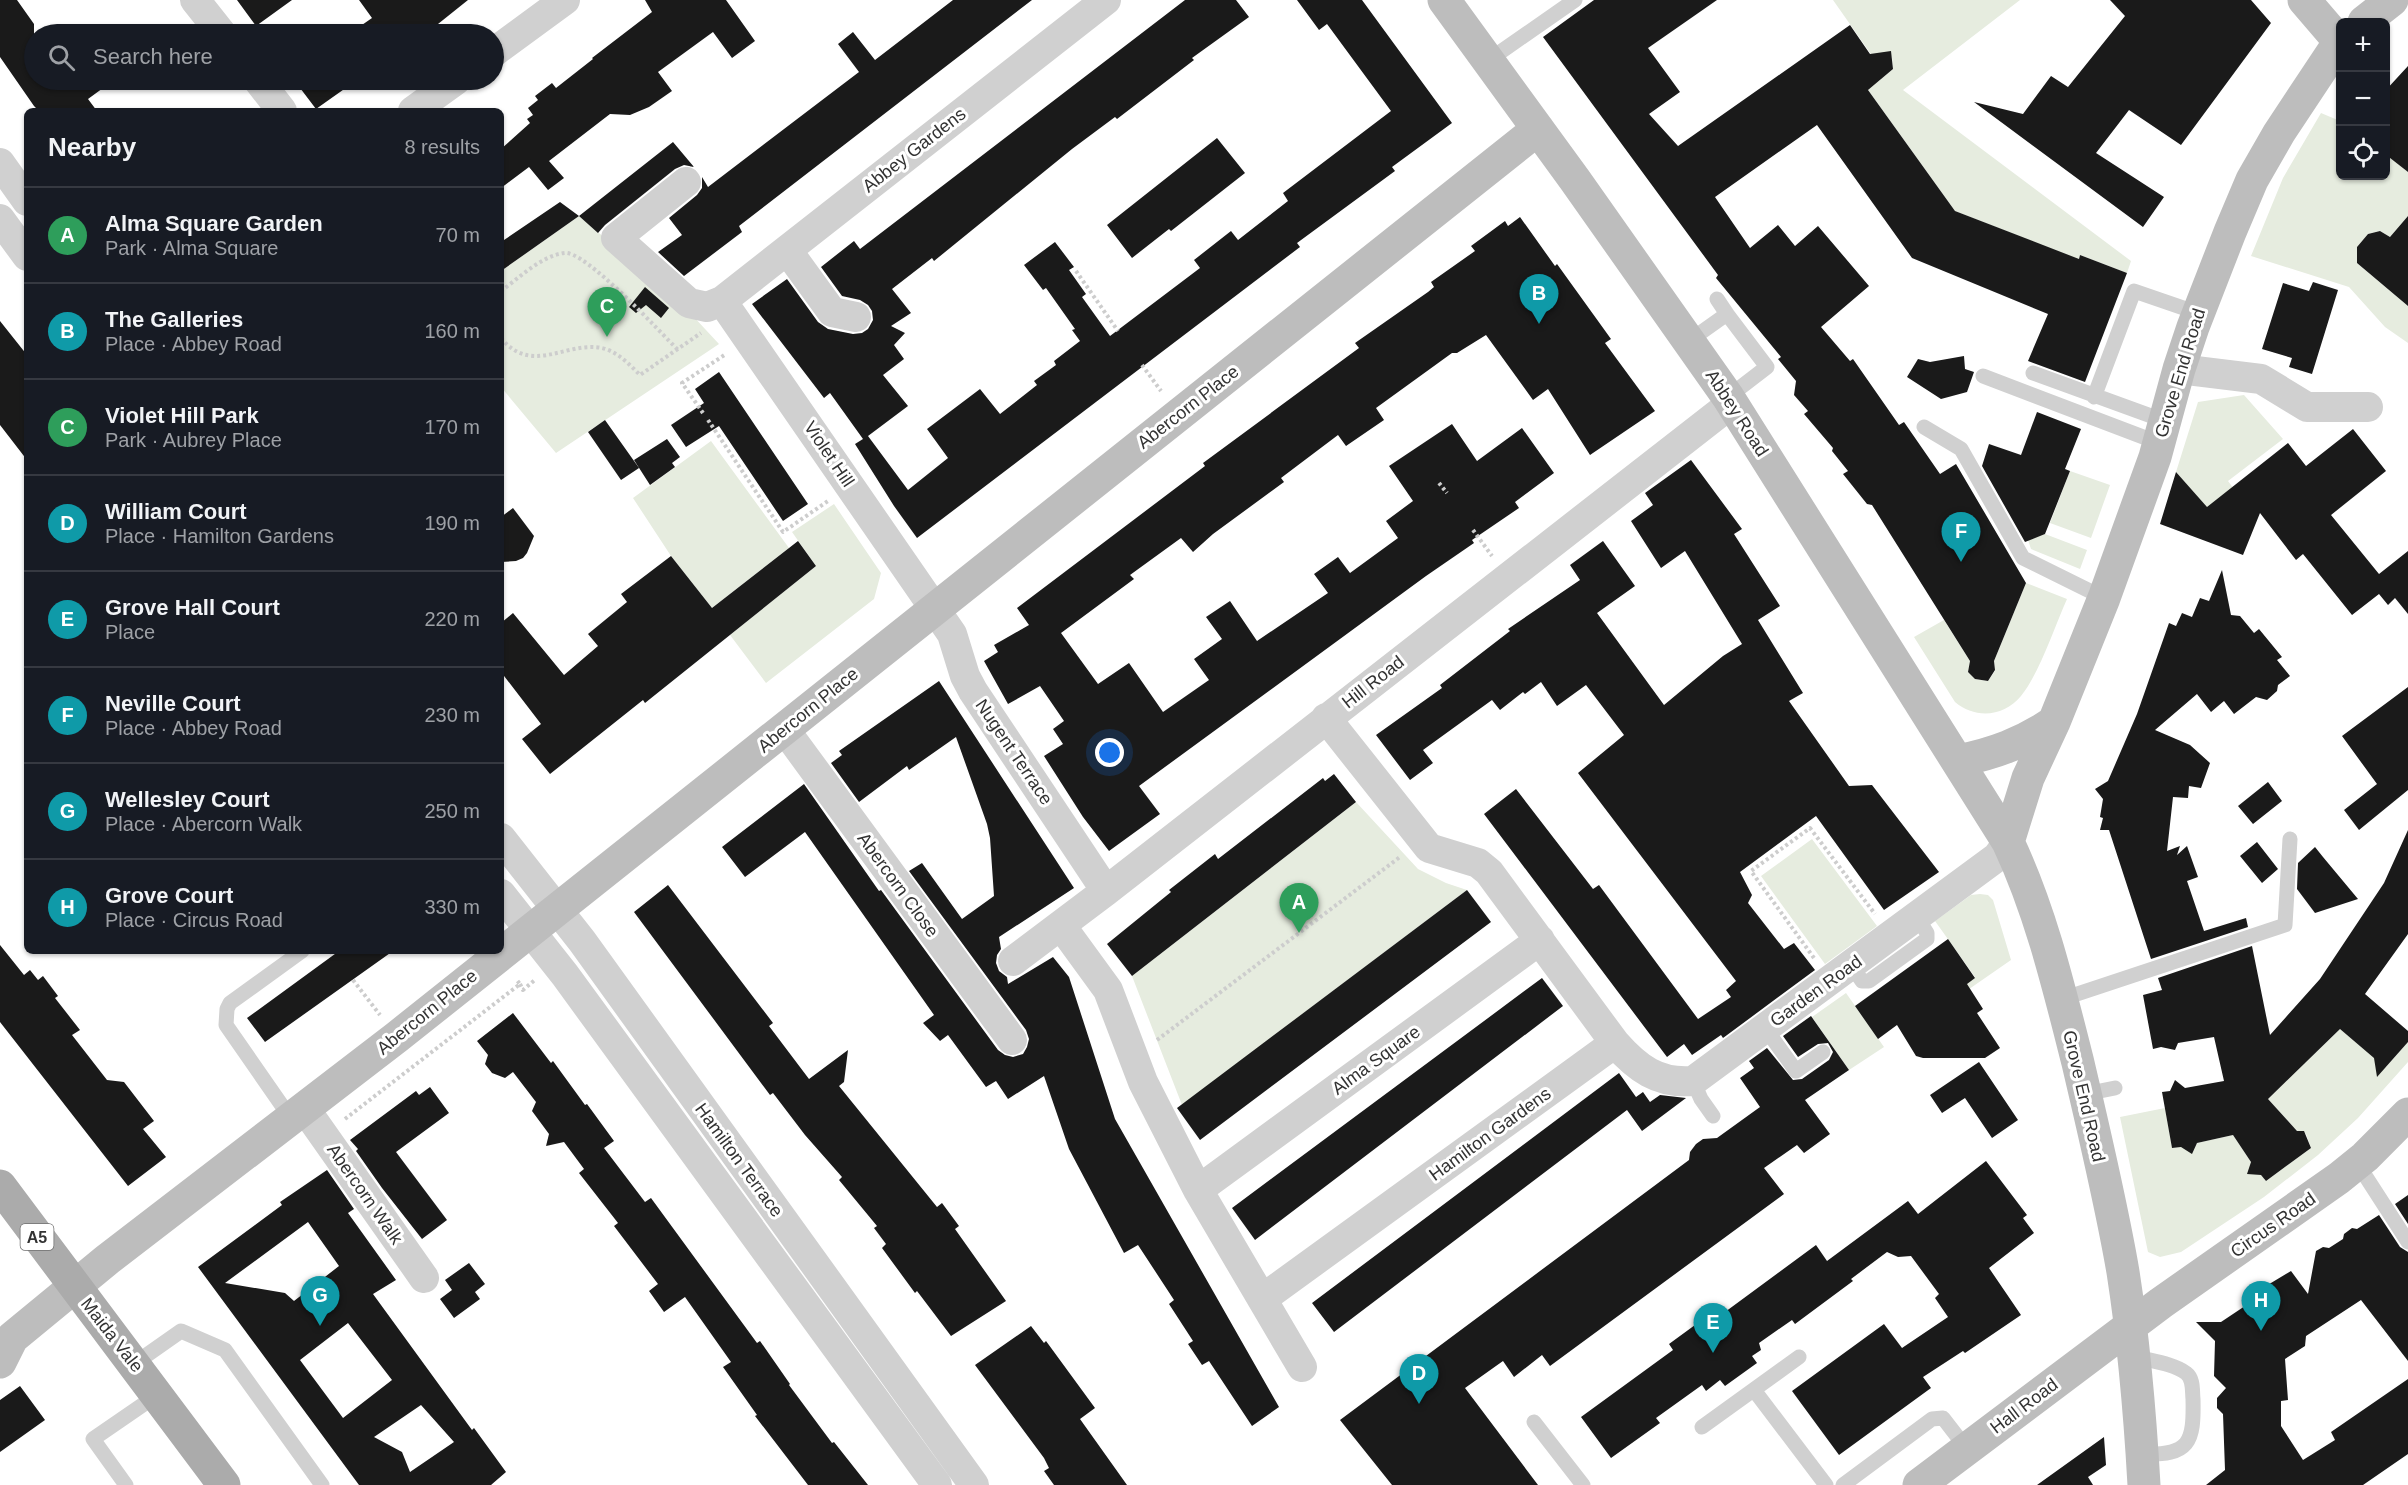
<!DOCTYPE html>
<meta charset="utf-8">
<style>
body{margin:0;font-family:Helvetica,sans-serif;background:#20242c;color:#f1f3f6}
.controls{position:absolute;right:18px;top:18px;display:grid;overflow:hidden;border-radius:9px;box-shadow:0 2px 4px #0004}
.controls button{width:54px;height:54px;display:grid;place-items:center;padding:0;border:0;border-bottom:2px solid #363941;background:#171b24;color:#f1f3f6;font:30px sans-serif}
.you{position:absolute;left:1110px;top:753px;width:21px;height:21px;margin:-15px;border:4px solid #fff;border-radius:50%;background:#1a73e8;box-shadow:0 0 0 9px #1a73e833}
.badge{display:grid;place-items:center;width:39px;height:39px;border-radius:50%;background:#e63946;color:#fff;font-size:20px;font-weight:700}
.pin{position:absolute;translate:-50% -50px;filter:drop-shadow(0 2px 3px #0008)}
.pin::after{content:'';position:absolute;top:32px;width:21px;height:18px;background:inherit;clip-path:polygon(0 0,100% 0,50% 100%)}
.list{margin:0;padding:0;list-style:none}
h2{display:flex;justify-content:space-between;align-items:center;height:78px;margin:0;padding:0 24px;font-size:26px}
h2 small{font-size:20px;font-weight:400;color:#9ea1a6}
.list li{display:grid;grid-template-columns:39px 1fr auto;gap:18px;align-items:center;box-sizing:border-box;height:96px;padding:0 24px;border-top:2px solid #363941}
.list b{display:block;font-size:22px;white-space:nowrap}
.list p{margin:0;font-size:20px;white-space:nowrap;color:#9ea1a6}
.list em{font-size:20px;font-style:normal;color:#9ea1a6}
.icon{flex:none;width:33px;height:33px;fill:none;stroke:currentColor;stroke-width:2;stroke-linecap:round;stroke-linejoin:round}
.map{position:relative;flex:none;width:2408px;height:1485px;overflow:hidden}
.search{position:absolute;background:#171b24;box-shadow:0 2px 4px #0004;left:24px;top:24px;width:480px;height:66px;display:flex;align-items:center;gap:15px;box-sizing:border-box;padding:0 21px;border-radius:33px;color:#9ea1a6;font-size:22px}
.panel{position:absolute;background:#171b24;box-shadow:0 2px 4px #0004;left:24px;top:108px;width:480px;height:846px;border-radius:9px}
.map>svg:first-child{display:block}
.green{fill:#e6ecdf}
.building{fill:#1a1a1a;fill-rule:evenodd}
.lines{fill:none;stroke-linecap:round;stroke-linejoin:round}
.path{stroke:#cdcdcd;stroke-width:4;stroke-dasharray:3 3;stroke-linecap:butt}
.lane{stroke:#d0d0d0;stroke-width:15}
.street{stroke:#d0d0d0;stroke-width:30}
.secondary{stroke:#bdbdbd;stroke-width:33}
.primary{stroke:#ababab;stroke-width:33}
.labels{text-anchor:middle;stroke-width:6;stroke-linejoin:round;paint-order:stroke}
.shield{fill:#fff;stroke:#707070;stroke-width:1.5}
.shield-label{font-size:16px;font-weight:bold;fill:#333}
.street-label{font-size:18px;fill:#333;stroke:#fff}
</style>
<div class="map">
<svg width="2408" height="1485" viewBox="0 0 2408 1485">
<rect width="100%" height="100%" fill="#fff"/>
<path class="green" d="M1833,0H2020L1903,90L2131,261L2127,273L2080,255L2078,262L2067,255L1955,211L1868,90L1893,69L1892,57L1887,52L1873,57Z
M2321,113L2340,121V176H2386V154L2408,172V216L2390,237L2380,231L2368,234L2357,247V263L2408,306V343L2385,327L2349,287L2251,256L2283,178Z
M579,216L679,301L719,344L556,453L501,387V271Z
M2244,395L2283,439L2228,481L2255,518L2230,534L2176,472L2198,402Z
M711,441L789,548L712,608L671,556L633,498Z
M2070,471L2110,485L2091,538L2050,523Z
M834,504L881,573L874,599L766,683L730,635L816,566L792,532Z
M2045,534L2087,550L2080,569L2031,549L2028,540Z
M2026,583L2067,599C2055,626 2039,674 2021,696C2004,717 1975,719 1955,702L1914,637L1944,620L1970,661L1968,672L1975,679L1988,681L1995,671L1994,661Z
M1356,802L1418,869L1446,883L1467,890L1182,1105L1132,976Z
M1812,839L1877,926L1825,964L1761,876Z
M1980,894L1988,895L1993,900L2011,960L1949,1003L1945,999L1975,977L1935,921L1971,895Z
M1846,993L1884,1047L1849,1070L1812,1017Z
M2340,1029L2386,1067L2408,1042V1062L2358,1118L2318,1155L2264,1197L2181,1252L2160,1257L2148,1252L2120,1117L2165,1108L2172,1148L2181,1147L2192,1151L2197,1143L2233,1135L2251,1162V1173L2261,1175L2266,1181L2311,1148L2306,1134L2297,1131L2268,1099Z"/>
<path class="building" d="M0,0H17L34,24V80H114L88,99L97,111H39L34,106L0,57Z
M237,0H292L256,26Z
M359,0H468L433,28L430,24L416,34H349L372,18Z
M645,0H726L755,41L732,58L713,32L658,72L672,91L649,107L630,115L610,114L549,161L564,178L548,190L529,167L501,188V149L530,123L527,119L533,115L528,108L538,100L535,96L552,83L556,88L593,59L592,58L652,12Z
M953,0H1032L739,226L742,232L684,276L658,252L682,235L669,218L697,195L702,188V177L708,187L859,72L838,44L853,32L875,60Z
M1185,0H1236L1249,17L1192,58L1194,60L1117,119L1115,117L1072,149L934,261L932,258L892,289L911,313L891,326L905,333L894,345L904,359L883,375L908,406L868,436L908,490L948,458L927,429L980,389L1000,414L1037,385L1034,381L1056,365L1054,361L1080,341L1072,330L1075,329L1046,288L1043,290L1024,265L1055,242L1074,267L1069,270L1086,294L1082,297L1110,336L1200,268L1194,260L1231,231L1238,240L1288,201L1283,193L1391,111L1327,24L1319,30L1297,0H1362L1452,123L1392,167L1395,171L1297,243L1300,247L917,538L894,506L855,444L863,439L830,393L824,398L752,304L787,279L818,322L828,329L853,334L862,333L868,329L873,320L872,311L868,305L860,300L842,296L821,267L854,241L860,249Z
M1594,0H1717L1648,48L1680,92L1649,114L1678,146L1850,25L1870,54L1891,51L1893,69L1868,90L1955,211L2079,259L2080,255L2127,273L2085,382L2028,361L2048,314L1912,258L1817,125L1715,197L1750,248L1778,225L1795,246L1818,226L1869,286L1821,327L1850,361L1853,359L1899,425L1904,422L1940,474L1956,464L2026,583L1994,661L1995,670L1988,681L1975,679L1968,672L1970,661L1872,505L1867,504L1843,474L1848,471L1832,451L1833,448L1804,414L1808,411L1794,395L1796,381L1778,359L1781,357L1716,278L1718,275L1543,37Z
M2110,0H2251L2271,23L2181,145L2129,110L2096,153L2164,197L2143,227L1974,102L2023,114L2051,76L2068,87L2125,16Z
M2408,66V172L2385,154V91Z
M294,80H357L316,109Z
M1217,138L1245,173L1171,231L1169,229L1132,258L1107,225Z
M673,142L694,167L684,165L675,169L605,225L598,233L579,216Z
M560,202L579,216L501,271V242Z
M2408,216V306L2357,263V247L2368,234L2380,231L2390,237Z
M1520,217L1555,266L1557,264L1611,339L1605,343L1655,411L1590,455L1548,389L1533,400L1486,335L1457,353H1452L1376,408L1384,420L1346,446L1338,435L1281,478L1284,482L1213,534L1193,552L1181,538L1130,575L1134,579L1061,633L1098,684L1129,663L1163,712L1209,680L1194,659L1222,639L1206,617L1230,601L1257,641L1328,593L1314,574L1338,557L1350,573L1398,538L1386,521L1413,501L1389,466L1452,424L1477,461L1522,428L1554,473L1515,502L1519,508L1472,540L1474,543L1426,576L1139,786L1160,814L1109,851L1083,817L1044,756L1063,744L1053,729L1064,721L1040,686L1008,704L984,661L998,652L994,645L1029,625L1017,608L1205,466L1203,463L1359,348L1355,343L1428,292L1434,287L1431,282L1475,251L1471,246L1505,221L1508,226Z
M2313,282L2338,290L2312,374L2289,367L2292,358L2262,349L2283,283L2309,291Z
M645,287L669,308L661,318L646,305L636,313L629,307Z
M0,321L27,355V460L0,425Z
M1964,356L1965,369L1974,372L1967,392L1941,399L1907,377L1918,359L1930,362Z
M719,372L808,504L783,521L719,426L686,447L671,425L704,403L695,389Z
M2037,412L2081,429L2065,469L2070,471L2045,534L2025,542L1982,466L1989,444L2021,455Z
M605,420L639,468L621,480L588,432Z
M2353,429L2386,471L2331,515L2379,574L2408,551V614L2395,598L2388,605L2379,594L2352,615L2303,554L2296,560L2260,513L2243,555L2160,524L2176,472L2207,507L2288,443L2306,466Z
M667,439L680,457L672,463L675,467L650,485L634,460Z
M1691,460L1742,529L1734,534L1780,606L1758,620L1803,693L1789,701L1849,786L1872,785L1939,872L1884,910L1816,816L1740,872L1752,895L1748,903L1784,949L1794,943L1815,970L1723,1038L1721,1035L1692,1055L1684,1044L1667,1057L1484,814L1516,789L1593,889L1599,885L1698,1019L1731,997L1726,990L1736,981L1578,773L1624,735L1586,685L1557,706L1541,682L1525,694L1523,692L1500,710L1492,700L1423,750L1433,763L1410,780L1376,735L1442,688L1440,685L1510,631L1508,629L1580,580L1570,565L1603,541L1635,586L1597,613L1664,705L1723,656L1742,644L1685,551L1661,568L1631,521L1653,505L1645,493Z
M513,508L534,536L527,553L523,558L516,561L501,562V517Z
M798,541L816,566L645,703L643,700L550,774L522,739L541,724L501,672V623L513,613L564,675L598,646L588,634L627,602L621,594L671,556L712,608Z
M2222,570L2231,615L2240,616L2254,633L2259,629L2282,657L2277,660L2290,676L2278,685L2277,691L2267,700L2256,697L2234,714L2224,701L2211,712L2197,694L2155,730L2190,745L2210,763L2201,788L2189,786L2188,798L2173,797L2167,851L2180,846L2177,855L2187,846L2198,877L2187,881L2204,931L2246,918L2248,927L2151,959L2109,830H2100L2103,818L2100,817L2103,799L2095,789L2108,781L2137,714L2169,623L2176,626L2182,613L2192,617L2200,598L2209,601Z
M939,681L1074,888L999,937L1001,949L997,955L996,963L999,971L1007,977L1008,984L1053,957L1069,977L1115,1119L1279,1407L1252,1426L1209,1361L1202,1365L1188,1344L1193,1341L1169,1304L1174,1300L1138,1245L1124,1253L1069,1149L1044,1076L1008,1099L996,1081L986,1087L948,1035L940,1041L923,1023L934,1015L805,832L745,877L722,847L804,784L879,891L881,890L998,1050L1005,1055L1013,1057L1023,1054L1027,1047L1029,1039L1026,1030L909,871L922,863L962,919L994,896L990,838L987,824L956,737L909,770L907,766L859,802L831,763L842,755L839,751Z
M2408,687V790L2359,830L2344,810L2377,784L2342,736Z
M1334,774L1356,802L1132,976L1107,944L1171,892L1169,890L1215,854L1218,859L1323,778L1325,781Z
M2268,782L2282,801L2253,824L2238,806Z
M2408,830V934L2365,994L2408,1031V1042L2377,1077L2374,1058L2340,1029L2268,1099L2297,1131H2304L2311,1148L2266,1181L2261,1175L2247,1174L2251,1162L2233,1135L2197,1143L2192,1154L2181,1147L2172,1148L2162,1092L2170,1091L2175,1080L2185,1088L2224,1081L2214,1037L2178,1043L2175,1050L2161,1047L2153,1049L2143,995L2162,990L2158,978L2252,946L2270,1035L2320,979L2384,883Z
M2257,842L2278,869L2262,883L2240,856Z
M2315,847L2323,857L2358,899L2315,913L2297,889L2298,863Z
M668,885L773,1023L769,1026L809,1079L848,1050L844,1082L839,1086L937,1207L942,1203L959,1226L955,1229L1006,1301L951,1336L917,1291L915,1293L882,1248L886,1244L874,1228L877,1226L839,1180L842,1177L805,1135L773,1093L770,1095L634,912Z
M1467,890L1491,922L1200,1140L1177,1108Z
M1948,939L1975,978L1967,984L1983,1009L1977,1013L2000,1048L1985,1058H1923L1916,1056L1897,1025L1878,1039L1855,1006Z
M0,945L24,975L30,970L38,980L43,976L58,996L55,998L80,1030L72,1035L107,1080L124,1082L154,1121L143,1129L166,1157L128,1186L0,1022Z
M339,951H393L265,1042L247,1018Z
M1542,978L1563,1006L1255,1240L1232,1208Z
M513,1013L551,1063L553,1061L585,1105L587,1104L614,1141L604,1148L645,1202L651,1198L757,1343L760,1341L790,1384L789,1385L832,1443L834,1442L868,1485H808L755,1416L757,1415L723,1367L731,1362L685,1297L664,1312L649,1291L658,1284L614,1226L618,1223L579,1173L584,1169L564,1142L546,1146L549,1134L532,1111L536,1102L513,1072L505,1078L492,1073L485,1064L488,1055L477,1041Z
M1811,1016L1849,1070L1805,1100L1830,1134L1804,1153L1797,1145L1764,1168L1784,1194L1550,1366L1542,1355L1514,1377L1503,1361L1465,1388L1538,1485H1392L1340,1420L1689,1160L1690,1152L1696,1144L1703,1139L1717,1138L1760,1107L1740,1078L1754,1068L1749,1061L1767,1048L1793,1080L1802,1079L1829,1060L1833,1052L1828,1043L1818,1044L1798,1057L1783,1036Z
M1979,1062L2018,1120L1992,1138L1965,1098L1942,1113L1930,1095Z
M1619,1073L1636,1097L1643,1092L1650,1102L1660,1095L1686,1098L1642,1131L1627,1110L1334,1332L1312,1303Z
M430,1087L449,1113L396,1152L447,1220L422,1239L382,1188L356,1151L358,1149L350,1140L416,1091L419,1095Z
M1986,1161L2027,1215L2023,1218L2034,1233L1989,1268L2021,1315L1965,1353L1963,1351L1923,1377L1931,1388L1839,1455L1792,1391L1884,1324L1902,1348L1948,1317L1935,1298L1939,1294L1911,1256L1898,1257L1887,1252L1851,1279L1853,1281L1795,1324L1792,1320L1759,1343L1761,1350L1752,1356L1757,1363L1725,1386L1720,1380L1706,1391L1702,1385L1656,1418L1660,1423L1611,1458L1581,1417L1673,1350L1669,1344L1721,1306L1725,1312L1816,1245L1827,1261L1908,1201L1918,1214Z
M327,1170L354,1209L348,1213L396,1280L373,1294L472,1430L474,1428L506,1472L491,1485H359L198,1267L282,1205L280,1202ZM308,1222L339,1266L294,1301L285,1293L225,1283ZM348,1323L392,1380L343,1418L300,1360ZM421,1405L454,1442L410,1472L402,1452L374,1437Z
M2408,1195V1224L2395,1204Z
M2379,1215L2400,1247L2408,1252V1361L2361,1300L2306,1336L2305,1346L2285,1359L2288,1400L2281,1401V1426L2303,1460L2335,1440L2331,1432L2408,1379V1454L2363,1485H2206L2225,1470L2223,1414L2217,1408V1398L2226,1388L2214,1376L2215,1341L2196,1322H2221L2260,1296L2261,1289L2291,1271L2308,1294L2316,1251L2323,1247L2329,1248L2343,1239L2344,1234L2352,1228L2357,1229Z
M469,1263L485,1284L475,1292L480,1299L454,1318L440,1299L452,1290L445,1280Z
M1031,1326L1044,1343L1046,1341L1095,1408L1080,1419L1127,1485H1054L1044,1471L1049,1468L1044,1458L975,1365Z
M20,1386L45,1420L0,1452V1400Z
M2104,1437L2106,1465L2088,1477L2093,1485H2037Z"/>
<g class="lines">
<path class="path" d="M1076,271L1118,331
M501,291C519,278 541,256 564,253C584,249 661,333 678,350
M501,338C532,376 565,341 602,348C618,352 629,364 640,375L701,333
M1142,365L1161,391
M703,413L682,383L726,354
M708,420L783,532L828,501
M1439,483L1447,493
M1473,530L1492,556
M330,951L333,955
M1814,958L1751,871L1810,828L1875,914
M353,980L380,1015
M520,984L523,990L536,979
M1157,1040L1400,857
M345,1119L520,984L516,979"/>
<path class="lane" d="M1489,60L1575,0
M1717,299L1727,314
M1689,341L1727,314L1767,367L1728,397
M2033,373L2165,421
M1983,376L2159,443
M2094,397L2134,291L2198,313
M1924,427L1961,449L2023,558L2104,598
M1851,965L1862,981H1869L1927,939V933L1916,916
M2062,999L2285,925L2290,839
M1765,1028L1796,1071L1823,1052
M1693,1081L1701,1099L1713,1116
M2085,1094L2115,1088
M292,1120L226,1025L227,1009L230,1003L302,951
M2357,1163L2408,1242
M2133,1356C2150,1361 2172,1363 2186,1373C2194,1379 2192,1391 2193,1399C2194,1442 2190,1456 2142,1454
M134,1364L181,1331L225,1350L322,1485
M1754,1390L1826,1485
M1534,1422L1583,1485
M1702,1427L1799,1357
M126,1485L93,1439L157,1395
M1843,1485L1932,1419L1943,1418L1967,1449"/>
<path class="street" d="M195,0L222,34
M494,52L565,0
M258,80L282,111
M413,111L456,80
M0,163L27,201
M686,182L616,238L689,303L707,307L722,301L1106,0
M0,219L27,256
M787,250L832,312L856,317
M722,301L952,634L965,676L973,691L1106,891
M2179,369L2261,379L2307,407H2368
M1326,718L1429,848L1478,863L1489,872L1615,1043C1637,1068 1658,1084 1693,1081L1997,857L2008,842
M785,730L1012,1040
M501,838L582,941L974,1485
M501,894L565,975L937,1485
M1064,924L1065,931L1108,990L1143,1082L1198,1190L1302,1367
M1013,961L1106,891L1732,403
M305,1109L424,1278
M1198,1190L1540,940
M1262,1299L1615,1043"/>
<path class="secondary" d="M1444,0L1575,180L1728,397L2008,842C2041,912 2059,988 2078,1063C2094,1132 2111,1202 2123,1272C2134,1343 2140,1414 2144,1485
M2304,0L2340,42
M2364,22L2392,0
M1957,761C1993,754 2023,743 2054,722
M2008,842L2028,778L2054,722L2104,598L2155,457L2179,369L2193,327L2230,232L2252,180L2279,133L2340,41
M0,1362L12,1338L108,1259L397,1037L1538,129
M1919,1485L2161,1303L2339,1178L2365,1157L2408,1114"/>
<path class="primary" d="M0,1186L224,1485"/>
</g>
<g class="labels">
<rect class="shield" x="20.5" y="1224" width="33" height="26" rx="4.5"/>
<g class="shield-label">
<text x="37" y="1243">A5</text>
</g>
<g class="street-label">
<text transform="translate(914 150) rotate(-38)" y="6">Abbey Gardens</text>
<text transform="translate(2180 373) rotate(-73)" y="6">Grove End Road</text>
<text transform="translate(1188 407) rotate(-38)" y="6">Abercorn Place</text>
<text transform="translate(1737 413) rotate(57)" y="6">Abbey Road</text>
<text transform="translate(829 454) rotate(56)" y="6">Violet Hill</text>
<text transform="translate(1373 682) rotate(-38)" y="6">Hill Road</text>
<text transform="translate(808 710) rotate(-39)" y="6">Abercorn Place</text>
<text transform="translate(1014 752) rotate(56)" y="6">Nugent Terrace</text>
<text transform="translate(898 885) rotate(54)" y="6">Abercorn Close</text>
<text transform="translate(1816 991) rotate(-36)" y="6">Garden Road</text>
<text transform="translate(427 1012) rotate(-39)" y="6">Abercorn Place</text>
<text transform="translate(1376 1060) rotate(-36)" y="6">Alma Square</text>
<text transform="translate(2084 1096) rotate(77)" y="6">Grove End Road</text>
<text transform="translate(1490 1134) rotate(-36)" y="6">Hamilton Gardens</text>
<text transform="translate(739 1160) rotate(54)" y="6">Hamilton Terrace</text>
<text transform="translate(365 1194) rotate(55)" y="6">Abercorn Walk</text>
<text transform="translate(2273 1225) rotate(-35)" y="6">Circus Road</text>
<text transform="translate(112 1335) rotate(52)" y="6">Maida Vale</text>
<text transform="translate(2024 1406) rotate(-37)" y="6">Hall Road</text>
</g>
</g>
</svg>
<div class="controls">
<button>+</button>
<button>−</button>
<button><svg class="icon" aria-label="locate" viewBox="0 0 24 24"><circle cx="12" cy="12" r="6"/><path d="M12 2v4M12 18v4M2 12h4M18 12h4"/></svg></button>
</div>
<div class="you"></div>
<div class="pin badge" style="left:1299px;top:933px;background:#2e9e5b">A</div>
<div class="pin badge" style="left:1539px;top:324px;background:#0f9aa8">B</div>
<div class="pin badge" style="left:607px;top:337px;background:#2e9e5b">C</div>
<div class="pin badge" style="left:1419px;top:1404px;background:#0f9aa8">D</div>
<div class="pin badge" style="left:1713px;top:1353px;background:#0f9aa8">E</div>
<div class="pin badge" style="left:1961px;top:562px;background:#0f9aa8">F</div>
<div class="pin badge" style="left:320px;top:1326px;background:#0f9aa8">G</div>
<div class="pin badge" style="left:2261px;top:1331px;background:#0f9aa8">H</div>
<div class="search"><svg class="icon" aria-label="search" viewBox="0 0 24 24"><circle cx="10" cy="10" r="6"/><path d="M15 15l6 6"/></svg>Search here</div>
<section class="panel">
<h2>Nearby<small>8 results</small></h2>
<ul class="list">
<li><span class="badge" style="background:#2e9e5b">A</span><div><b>Alma Square Garden</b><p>Park · Alma Square</p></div><em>70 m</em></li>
<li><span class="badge" style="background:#0f9aa8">B</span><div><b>The Galleries</b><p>Place · Abbey Road</p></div><em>160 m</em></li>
<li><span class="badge" style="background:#2e9e5b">C</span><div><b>Violet Hill Park</b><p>Park · Aubrey Place</p></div><em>170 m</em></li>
<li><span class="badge" style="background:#0f9aa8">D</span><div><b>William Court</b><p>Place · Hamilton Gardens</p></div><em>190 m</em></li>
<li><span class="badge" style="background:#0f9aa8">E</span><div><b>Grove Hall Court</b><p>Place</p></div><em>220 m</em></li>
<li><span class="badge" style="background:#0f9aa8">F</span><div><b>Neville Court</b><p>Place · Abbey Road</p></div><em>230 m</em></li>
<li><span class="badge" style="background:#0f9aa8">G</span><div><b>Wellesley Court</b><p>Place · Abercorn Walk</p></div><em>250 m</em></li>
<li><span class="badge" style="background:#0f9aa8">H</span><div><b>Grove Court</b><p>Place · Circus Road</p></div><em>330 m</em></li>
</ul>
</section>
</div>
